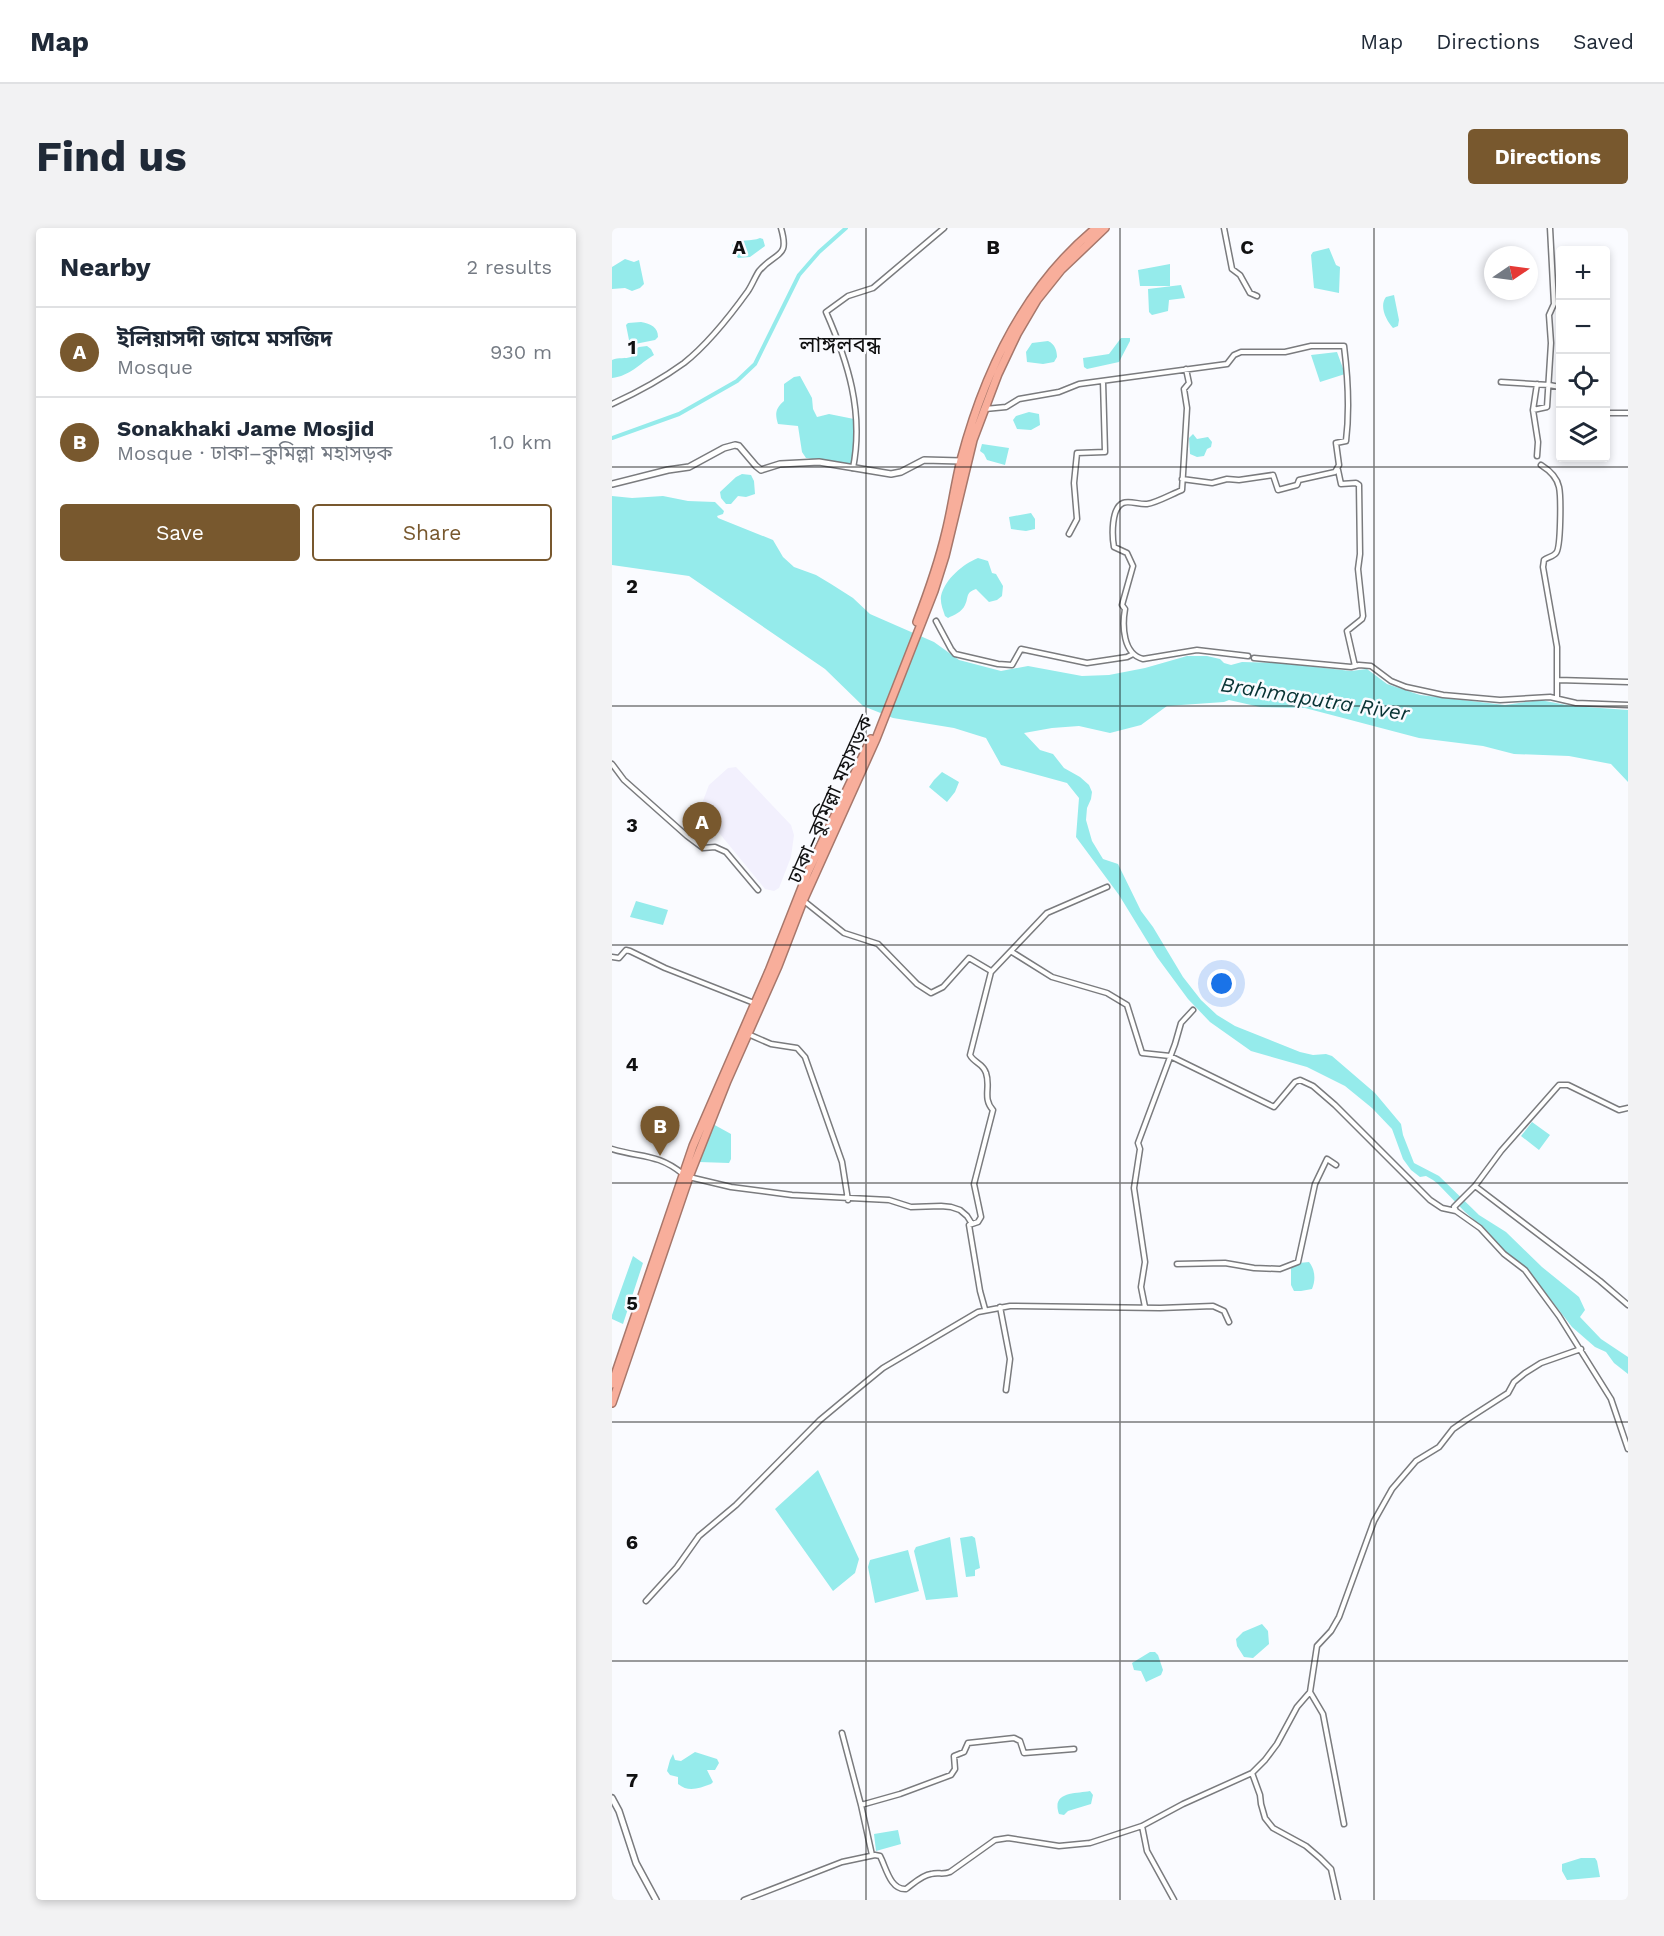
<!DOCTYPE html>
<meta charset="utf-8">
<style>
body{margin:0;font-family:"Work Sans","Noto Sans Bengali",sans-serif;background:#f2f2f3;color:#1f2937}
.controls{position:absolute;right:18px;top:18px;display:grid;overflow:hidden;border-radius:6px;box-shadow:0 3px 9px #0003}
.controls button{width:54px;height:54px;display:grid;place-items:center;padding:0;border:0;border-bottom:2px solid #e0e1e3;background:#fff;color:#1f2937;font:30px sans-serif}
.compass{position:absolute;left:872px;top:18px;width:54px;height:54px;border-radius:50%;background:#fff;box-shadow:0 3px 9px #0003;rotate:77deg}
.you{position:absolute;left:610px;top:756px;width:21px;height:21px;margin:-15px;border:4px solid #fff;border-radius:50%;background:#1a73e8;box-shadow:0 0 0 9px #1a73e833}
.badge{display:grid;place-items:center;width:39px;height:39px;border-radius:50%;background:#78582e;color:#fff;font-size:20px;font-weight:700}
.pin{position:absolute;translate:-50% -50px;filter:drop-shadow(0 2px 3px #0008)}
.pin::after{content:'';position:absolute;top:32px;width:21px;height:18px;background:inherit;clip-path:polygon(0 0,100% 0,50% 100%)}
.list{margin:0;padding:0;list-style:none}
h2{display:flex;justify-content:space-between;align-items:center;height:78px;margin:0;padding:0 24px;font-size:26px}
h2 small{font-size:20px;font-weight:400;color:#747a83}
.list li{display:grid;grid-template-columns:39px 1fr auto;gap:18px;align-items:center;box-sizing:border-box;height:90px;padding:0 24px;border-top:2px solid #e0e1e3}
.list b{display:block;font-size:22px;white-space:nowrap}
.list p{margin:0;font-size:20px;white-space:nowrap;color:#747a83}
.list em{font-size:20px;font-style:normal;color:#747a83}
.actions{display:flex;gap:12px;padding:18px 24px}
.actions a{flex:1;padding:14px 0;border:2px solid #78582e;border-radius:6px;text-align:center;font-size:21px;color:#78582e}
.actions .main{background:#78582e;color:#fff}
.icon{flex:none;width:33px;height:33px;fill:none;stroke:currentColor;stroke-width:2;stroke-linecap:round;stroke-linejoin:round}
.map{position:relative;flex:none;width:1016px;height:1672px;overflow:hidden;border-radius:6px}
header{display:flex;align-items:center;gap:36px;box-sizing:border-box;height:84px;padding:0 30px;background:#fff;border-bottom:2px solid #e0e1e3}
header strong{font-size:28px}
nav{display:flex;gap:33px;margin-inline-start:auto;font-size:21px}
.intro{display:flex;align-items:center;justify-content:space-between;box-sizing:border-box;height:144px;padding:0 36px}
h1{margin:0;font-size:42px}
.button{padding:15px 27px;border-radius:6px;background:#78582e;color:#fff;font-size:21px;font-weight:700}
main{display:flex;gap:36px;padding:0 36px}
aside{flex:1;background:#fff;border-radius:6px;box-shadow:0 3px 9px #0003}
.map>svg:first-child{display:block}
.industrial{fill:#f2f0fd}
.water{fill:#95ebeb}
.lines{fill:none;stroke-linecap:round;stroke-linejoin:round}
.canal{stroke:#95ebeb;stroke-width:4}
.street-casing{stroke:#7a7b7e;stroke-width:7}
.secondary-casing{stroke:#7a7b7e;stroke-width:8}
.highway-casing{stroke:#a7776b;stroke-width:10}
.street{stroke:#fff;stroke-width:4}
.secondary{stroke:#fff;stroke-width:5}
.highway{stroke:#f8ae9b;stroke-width:7}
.grid{fill:none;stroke:#101011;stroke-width:1.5;stroke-opacity:0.55}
.labels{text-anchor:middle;stroke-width:5;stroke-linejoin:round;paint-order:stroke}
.street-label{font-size:20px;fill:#101011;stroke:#fafbff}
.water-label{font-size:21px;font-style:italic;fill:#073233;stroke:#fafbff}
.quarter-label{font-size:22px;fill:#101011;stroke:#fafbff}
.grid-label{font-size:20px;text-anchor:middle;font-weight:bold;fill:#101011;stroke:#fafbff;stroke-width:5;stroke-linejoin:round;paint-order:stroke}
</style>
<header>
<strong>Map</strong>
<nav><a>Map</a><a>Directions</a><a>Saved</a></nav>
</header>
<div class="intro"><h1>Find us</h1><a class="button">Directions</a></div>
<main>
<aside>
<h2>Nearby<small>2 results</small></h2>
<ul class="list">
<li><span class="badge">A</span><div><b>ইলিয়াসদী জামে মসজিদ</b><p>Mosque</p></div><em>930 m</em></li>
<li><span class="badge">B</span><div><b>Sonakhaki Jame Mosjid</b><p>Mosque · ঢাকা–কুমিল্লা মহাসড়ক</p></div><em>1.0 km</em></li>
</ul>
<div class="actions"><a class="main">Save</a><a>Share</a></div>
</aside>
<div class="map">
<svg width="1016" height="1672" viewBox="0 0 1016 1672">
<rect width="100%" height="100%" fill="#fafbff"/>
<path class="industrial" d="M124,539L179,597L182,607L179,629L167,660L162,663L153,661L108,606L90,587L89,578L97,557L116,540Z"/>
<path class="water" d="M148,10L151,11L153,18L138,29L126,30L120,21V17C128,10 139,14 148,10Z
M717,20L724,37L728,39L727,65L702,60L699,27L701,24Z
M13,31L22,34L27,32L32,56L28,60L20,63L13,60L0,61V39Z
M558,36V58H528L526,42Z
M569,57L573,70L557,72L556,83L540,87L537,84L536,61Z
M782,67L787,92L786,98L781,100C774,92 767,78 774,69Z
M29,94C39,96 46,99 46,109L43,112L18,117L14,97L16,95Z
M509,110H518V113L507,134L475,141L472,139L471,130L497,126Z
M436,113C443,116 445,123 445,129L442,134L431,136L415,134L414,124L420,115Z
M35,118L39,121L42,127C27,136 18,148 0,150V132C7,129 13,131 19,129L21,122L27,119Z
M725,124L733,146L708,154L699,127Z
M188,148L200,170L201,181L205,189L217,186L242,191L244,215L239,237L194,230L190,224L186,198L166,196C163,186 163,181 172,173V156L182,149Z
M417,184L427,186L428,197L419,202L405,201L401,192L404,188Z
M581,206L585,211L596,209L600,214L599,219L595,221L592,228L585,229L578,226L577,210Z
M370,216L397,220L393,237L375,232L372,226L368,223Z
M130,246L139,247L142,253L143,266L134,269L126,268L119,276H114L109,270L108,264L124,249Z
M0,268L20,270L51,268L76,273L103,274L112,283L111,286L105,288L106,290L161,312L171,329L182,339L204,347L219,356L241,370L258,386L322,414L347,432L389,443L416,438L470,448L497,447L533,440L575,428H595L608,431L612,435L619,437L630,434L668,435L739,443L755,441L775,456L808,467L893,477L928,472L960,478L1016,482V554L999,536L957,528L902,526L871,518L807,510L693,480L648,479L617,472L612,474L555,478L529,497L498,505L467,498L440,500L412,505L428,522L441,526L452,540L468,549L477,557L480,564L479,571L475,580L474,592L480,613L491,631L506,636L529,683L541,699L571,749L589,772L605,787L623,798L688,824L701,827L714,826L720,828L763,865L789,896L791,907L802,935L827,948L867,987L894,1004L930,1039L967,1069L973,1082L968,1089L989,1111L1016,1129V1146L1002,1135L994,1124L983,1119L960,1099L926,1055L905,1033L894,1025L875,1003L853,984L826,956L821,952L814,948L808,949L799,942L791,931L780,901L760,880L733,858L695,839L639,823L598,794L576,771L545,729L507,667L464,609L467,570L455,555L389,537L374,510L342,500L281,490L251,478L213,441L77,348L0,337Z
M419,285L423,291V301L414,303L399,301L397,289Z
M366,330L376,333L380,345L384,346L391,358L390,368L385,372L377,374L364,361C353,365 357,369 353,377C350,384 342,387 336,390L333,388C331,382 328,375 329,368C333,351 351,336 366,330Z
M330,544L347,554L343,564L335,574L317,559L322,552Z
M24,673L56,682L51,697L18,689Z
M920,894L938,907L927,922L909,908Z
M99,895L119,906V931L117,935L87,934Z
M21,1028L31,1035L11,1096L0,1091V1087Z
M697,1034C703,1041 704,1052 700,1061L689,1063H682L679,1057V1040L687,1035Z
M206,1242L247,1331L243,1345L221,1363L163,1281Z
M360,1308L363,1310L368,1340L363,1342V1348L354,1349L348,1310Z
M338,1309L346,1369L314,1372L302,1323L304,1319Z
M296,1322L307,1363L263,1375L256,1339L258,1332Z
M650,1396L656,1403L657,1416L641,1430L632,1429L625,1418L624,1411L631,1404Z
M538,1424H543L546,1427L551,1442L549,1447L534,1454L529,1443L522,1442L520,1435Z
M83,1524L105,1531L107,1535L103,1542H95L101,1554L99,1556C87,1560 77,1565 66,1556V1549L58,1547L55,1543L58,1532L61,1526L63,1532L69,1533Z
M478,1563L481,1567L479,1576L456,1583L452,1587L447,1586C439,1563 464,1566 478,1563Z
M286,1602L289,1616L264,1623L262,1606Z
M969,1630H983L985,1633L988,1649L955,1652L950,1643V1636Z"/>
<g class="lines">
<path class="canal" d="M0,210L67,186L125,153L143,136L187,47L207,24L234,0"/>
<g class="street-casing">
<path id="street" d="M612,0L620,41L628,47L638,65L645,68
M574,141L577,155L572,161L575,180L570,262C560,266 544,275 535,276C528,277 517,272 511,275C499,280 500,308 502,319L515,325L521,338L510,377L513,381C510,398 511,426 531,431L585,422L636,428
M889,154L937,157L948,159
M0,176C24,165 50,151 72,135C96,116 118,88 136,63C140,57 143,49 147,43C164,23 178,31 169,0
M373,181L394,179L407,171L447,164L467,156L615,136L622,127L629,124H673L699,118H732C736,150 738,180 734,213L724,215L727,237L723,244L687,252L685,257L666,262L661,247L627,252L615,251L600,255L570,251
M921,182L925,156
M993,185H1016
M925,228L926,214L921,182L935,179L939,115L937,87L942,76L938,0
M929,237C937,242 945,249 947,259C949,268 949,320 944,325C941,329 935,329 932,332L931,339L945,419V470
M241,240C252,184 236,134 214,84L236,68L261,60L332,0
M726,242L729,256L744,255L747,257L748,326L746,341L751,388L750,391L735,403L743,438
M457,306L465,291L462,255L465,225L493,224L491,153
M324,393L339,421L343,426L386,436L400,437L409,421L475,435L515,429L521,426
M642,430L739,439L747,437L759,438L779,453L794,459L831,467L888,472L938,469L964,475L1016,477
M946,452L1016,454
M0,536L12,552L75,608L91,620L103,619L114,624L146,662
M192,673L232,705L266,716L305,756L319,765L331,759L357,730L379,743
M400,724L440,749L495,765L515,777L530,825L558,828L662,879L683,854L688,852L701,858L723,877L818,972L830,980L844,983
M0,729L7,730L14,722L18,723L53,740L142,775
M136,806L159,816L185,820L193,829L230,934L236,972
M1016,880L1007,882L956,857H947L889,923L863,958L842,979L844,983L868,1000L892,1026L913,1042L947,1088L999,1171L1016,1221
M0,921C29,930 45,925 71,946
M77,949L119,959L180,967L277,972L299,979L329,978L339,979L348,982L355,988L360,996
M863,958L988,1053L1016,1077
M565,1036L613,1035L642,1040L668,1041L686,1034L703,956L715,931L724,937
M388,1079L398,1131L394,1162
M533,1079L529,1059L533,1034L522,960L528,921L526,915L563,816L569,795L581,782
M373,1081L368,1063L357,997L366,994L369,989L362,956L381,882C370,870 379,859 374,845C371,835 362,835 358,827L379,744L435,685L495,659
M34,1373L65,1339L87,1308L124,1277L208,1192L232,1172L271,1140L366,1084L398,1078L548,1080L601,1078L612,1083L617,1094
M698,1464L711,1486L732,1596
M230,1505L249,1577
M640,1545L648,1567L649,1576L653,1590L661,1600L694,1618L708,1630L719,1641L726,1672
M530,1598L535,1623L562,1672
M260,1627L249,1577L288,1566L339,1547L343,1541L342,1528L352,1524L356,1515L402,1510L408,1513L412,1525L462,1521
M132,1672L230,1634L263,1627L268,1628C274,1639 278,1662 294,1661C301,1656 310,1647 319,1646C326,1644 331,1647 338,1644L383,1612L396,1610L447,1618L478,1615L530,1598L571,1576L640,1545L653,1532L665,1516L685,1479L698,1464L705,1418L719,1403L727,1389L762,1293L780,1261L804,1233L827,1219L841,1201L854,1192L896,1165L902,1154L913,1145L929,1135L969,1121"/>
</g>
<g class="secondary-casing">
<path id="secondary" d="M0,256L56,242L77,239L112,220L123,217L127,218L144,238L149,242L168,236L207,234L279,246L289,244L312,232L349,233
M0,1570L7,1583L24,1635L44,1672"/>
</g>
<g class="highway-casing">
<path id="highway" d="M305,394C316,365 327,334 334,304C340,280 343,256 349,232C372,145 413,58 484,0
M0,1156L81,918L157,743L196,644L259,511
M0,1175L77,949L115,853L166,738L191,673L264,511L322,363L333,328L361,212L386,146L405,106L425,72L449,42L493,0"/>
</g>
<use href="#street" class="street"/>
<use href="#secondary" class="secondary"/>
<use href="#highway" class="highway"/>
</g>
<path class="grid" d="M254,0V1672M508,0V1672M762,0V1672M0,239H1016M0,478H1016M0,717H1016M0,955H1016M0,1194H1016M0,1433H1016"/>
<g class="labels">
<g class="street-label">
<text transform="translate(218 571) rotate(-66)" y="7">ঢাকা–কুমিল্লা মহাসড়ক</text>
</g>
<g class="water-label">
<text transform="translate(703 471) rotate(9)" y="7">Brahmaputra River</text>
</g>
<g class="quarter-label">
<text x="228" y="124">লাঙ্গলবন্ধ</text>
</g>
</g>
<g class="grid-label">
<text x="127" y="26">A</text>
<text x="381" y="26">B</text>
<text x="635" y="26">C</text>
<text x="20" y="126">1</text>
<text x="20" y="365">2</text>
<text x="20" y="604">3</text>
<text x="20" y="843">4</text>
<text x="20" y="1082">5</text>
<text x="20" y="1321">6</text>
<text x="20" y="1559">7</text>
</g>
</svg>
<div class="controls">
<button>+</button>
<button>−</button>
<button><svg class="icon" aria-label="locate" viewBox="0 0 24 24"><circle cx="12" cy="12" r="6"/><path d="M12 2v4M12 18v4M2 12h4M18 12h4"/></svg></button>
<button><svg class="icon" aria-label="layers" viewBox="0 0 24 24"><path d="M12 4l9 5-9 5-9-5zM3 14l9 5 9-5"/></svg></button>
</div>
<svg class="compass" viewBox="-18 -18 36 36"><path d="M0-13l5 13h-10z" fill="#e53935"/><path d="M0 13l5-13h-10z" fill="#747a83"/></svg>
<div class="you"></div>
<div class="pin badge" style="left:90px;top:624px">A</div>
<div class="pin badge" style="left:48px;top:928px">B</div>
</div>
</main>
